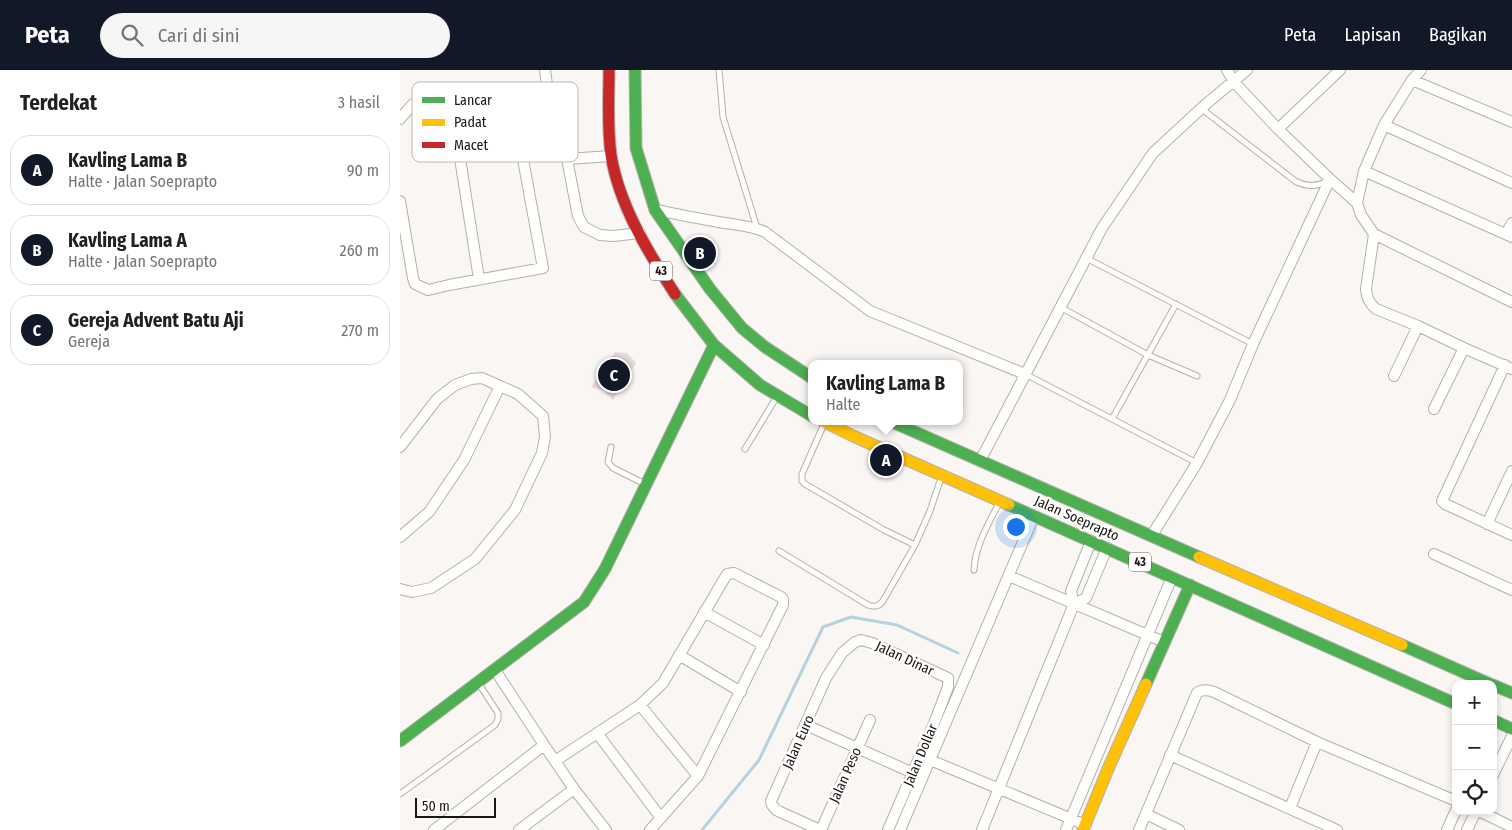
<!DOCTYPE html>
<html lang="id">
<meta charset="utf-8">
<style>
body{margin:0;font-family:"Fira Sans Condensed",sans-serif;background:#f6f6f6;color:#202124}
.controls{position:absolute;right:15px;bottom:15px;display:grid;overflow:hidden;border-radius:10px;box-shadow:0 2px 8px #0003}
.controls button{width:45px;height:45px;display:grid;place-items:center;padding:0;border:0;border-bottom:1px solid #e0e0e0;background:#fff;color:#202124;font:25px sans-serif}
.scale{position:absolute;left:15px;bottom:12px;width:81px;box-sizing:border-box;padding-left:5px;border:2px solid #1c1511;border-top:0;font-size:14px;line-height:18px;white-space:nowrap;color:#1c1511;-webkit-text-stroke:4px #fff;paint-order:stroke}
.you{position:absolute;left:615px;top:456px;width:18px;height:18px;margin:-12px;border:4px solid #fff;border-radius:50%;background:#1a73e8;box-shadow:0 0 0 8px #1a73e833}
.badge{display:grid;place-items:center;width:32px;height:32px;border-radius:50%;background:#111827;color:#fff;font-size:16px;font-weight:700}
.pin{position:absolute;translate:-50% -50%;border:2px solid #fff;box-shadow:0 1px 5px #0006}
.popup{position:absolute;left:408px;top:290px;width:155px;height:65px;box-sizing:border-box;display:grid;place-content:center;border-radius:10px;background:#fff;filter:drop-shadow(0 1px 4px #0005);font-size:16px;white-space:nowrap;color:#757577}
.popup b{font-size:19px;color:#202124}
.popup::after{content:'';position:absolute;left:50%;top:100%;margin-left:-10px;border:10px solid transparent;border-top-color:#fff}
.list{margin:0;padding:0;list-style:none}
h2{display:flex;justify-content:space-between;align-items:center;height:65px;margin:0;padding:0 20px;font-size:21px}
h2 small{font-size:16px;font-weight:400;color:#757577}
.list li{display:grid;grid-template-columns:32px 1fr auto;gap:15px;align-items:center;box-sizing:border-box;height:70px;margin:0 10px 10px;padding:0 10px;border:1px solid #e0e0e0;border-radius:20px}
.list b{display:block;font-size:19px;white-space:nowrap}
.list p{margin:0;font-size:16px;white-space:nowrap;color:#757577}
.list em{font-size:16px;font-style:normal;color:#757577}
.icon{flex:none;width:28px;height:28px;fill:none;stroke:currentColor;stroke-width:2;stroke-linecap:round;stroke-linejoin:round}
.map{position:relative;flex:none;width:1112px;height:760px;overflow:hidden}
header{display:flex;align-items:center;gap:30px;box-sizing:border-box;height:70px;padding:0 25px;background:#111827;color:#fff}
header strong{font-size:24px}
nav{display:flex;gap:28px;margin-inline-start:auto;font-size:18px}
.search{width:350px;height:45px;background:#f6f6f6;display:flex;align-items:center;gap:12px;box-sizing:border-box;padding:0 18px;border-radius:28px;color:#757577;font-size:19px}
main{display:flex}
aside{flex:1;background:#fff}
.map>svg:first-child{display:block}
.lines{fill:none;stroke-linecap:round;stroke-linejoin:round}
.stream{stroke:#b6d2de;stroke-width:3}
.building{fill:#e4dad7}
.lane-casing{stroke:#b5b0ac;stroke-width:7}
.street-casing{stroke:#b5b0ac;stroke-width:12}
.fast-casing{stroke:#b5b0ac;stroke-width:13}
.slow-casing{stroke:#b5b0ac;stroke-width:13}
.jam-casing{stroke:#b5b0ac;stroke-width:13}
.lane{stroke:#fefefd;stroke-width:5}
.street{stroke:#fefefd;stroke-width:10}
.fast{stroke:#4caf50;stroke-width:11}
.slow{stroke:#ffc107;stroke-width:11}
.jam{stroke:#c62828;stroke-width:11}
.labels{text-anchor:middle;stroke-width:5;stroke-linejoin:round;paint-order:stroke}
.shield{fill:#fff;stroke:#605b58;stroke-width:1}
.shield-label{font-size:12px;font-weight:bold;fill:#1c1511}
.street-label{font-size:14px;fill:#1c1511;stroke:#fff}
.key{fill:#fff;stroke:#bbb9b8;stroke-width:1}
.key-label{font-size:14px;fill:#1c1511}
</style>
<header>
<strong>Peta</strong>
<div class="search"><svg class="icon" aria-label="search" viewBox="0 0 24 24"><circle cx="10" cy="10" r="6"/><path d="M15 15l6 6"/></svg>Cari di sini</div>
<nav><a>Peta</a><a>Lapisan</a><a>Bagikan</a></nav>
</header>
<main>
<aside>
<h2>Terdekat<small>3 hasil</small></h2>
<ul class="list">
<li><span class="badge">A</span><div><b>Kavling Lama B</b><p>Halte · Jalan Soeprapto</p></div><em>90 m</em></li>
<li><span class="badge">B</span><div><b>Kavling Lama A</b><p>Halte · Jalan Soeprapto</p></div><em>260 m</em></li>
<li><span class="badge">C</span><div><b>Gereja Advent Batu Aji</b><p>Gereja</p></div><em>270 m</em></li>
</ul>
</aside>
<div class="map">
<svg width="1112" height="760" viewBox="0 0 1112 760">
<rect width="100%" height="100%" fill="#faf6f3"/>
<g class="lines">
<path class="stream" d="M302,760L359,690L423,557L451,547L497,555L558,583"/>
</g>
<path class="building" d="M215,282L227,283L236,293L213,330L204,321L191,317Z"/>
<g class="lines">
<g class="lane-casing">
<path id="lane" d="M319,0L323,47L357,158
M802,39L895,111C907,117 916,117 928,111
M686,188L853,274
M660,237L748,285L797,306
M625,304L797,393
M712,349L776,234
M423,356L402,404V411L405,414L484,460L515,475L530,441L541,408
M211,377L208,392L213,398L243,413
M345,379L376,328
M379,481L468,535C474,537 479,537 483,531L515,475
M574,500C575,477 587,456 598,435
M0,724L95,655L98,649V643L79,614"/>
</g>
<g class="street-casing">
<path id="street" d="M145,0L151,44L161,67L167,89L211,86
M827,0L834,12L878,59L930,109L957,133L961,145L974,164L1112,232
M1012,10L1112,52
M50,25L79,209
M0,49L13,34L37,25L101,29L109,30L113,35L143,198L49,215L28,220L15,214L13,208L0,131
M984,55L1112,113
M878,59L940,0
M167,89L178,146L184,157L200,165L213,166L240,163
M964,101L1112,167
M957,133L964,101L984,55L1012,10L1021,0
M256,140C277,144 298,149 319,152C335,155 350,155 365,162L470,241L625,304
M974,164L966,219C967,228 969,233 976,239L1018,256L1064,278L1112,299
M1106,164L1112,153
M1105,295L1042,431L1045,434L1112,465
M994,306L1018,256
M1034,339L1064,278
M0,377L37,329L55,315L71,309L82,308L118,324L143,346L145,367L142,383L115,440L75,489L31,518L12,522L0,519
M580,391L702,158L753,83L806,34L847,0
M1087,454L1112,401
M752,465L797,393L830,330L853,274L930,109
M0,467L29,442L64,390L100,316
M1034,484L1112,520
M609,506L764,572
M674,534L686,528L707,478
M304,542L364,575
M279,585L341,622
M95,600L144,675
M240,635L298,706
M406,655L513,703
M197,663L261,748
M770,685L937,760
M530,690L686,755
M155,691L240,635L263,613L327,504L334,503L381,527L383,529V535L298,706L250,760
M1093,705L1112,666
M890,738L917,672
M1079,741L1112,757
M746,744L779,760
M34,760L144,675L174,719L206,760
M119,760L174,719
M420,760L376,740L372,735L371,731L426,608L442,583L455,572L461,570L472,573L548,608V617L533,656L488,760
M421,760L470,650
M500,760L634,446
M582,760L674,534L671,521L691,471
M666,760L772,507
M739,760L797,623C802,619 808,620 814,622L917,672L1056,731
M1047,760L1056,740
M1067,760L1076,741"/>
</g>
<g class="fast-casing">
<path id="fast" d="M235,0L236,78L255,140L310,219L342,258L365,277L412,308
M275,224L314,275L360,315L412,346
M490,351L799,487
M609,435L1056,634
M1002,575L1090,614
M746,614L790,515
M1093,615L1112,623
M1093,650L1112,659
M0,671L184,532L205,499L314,275"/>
</g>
<g class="slow-casing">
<path id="slow" d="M423,351L453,366L609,435
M799,487L1002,575
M683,760L708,699L746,614"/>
</g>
<g class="jam-casing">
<path id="jam" d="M209,0C209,28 207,57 211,85C219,135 248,182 275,224"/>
</g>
<use href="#lane" class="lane"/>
<use href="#street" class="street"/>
<use href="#fast" class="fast"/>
<use href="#slow" class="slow"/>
<use href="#jam" class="jam"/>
</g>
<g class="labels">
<g class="shield">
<rect x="250" y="191.5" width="22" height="19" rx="4"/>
<rect x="729" y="482.5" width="22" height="19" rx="4"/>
</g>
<g class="shield-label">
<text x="261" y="205">43</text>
<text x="740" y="496">43</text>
</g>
<g class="street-label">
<text transform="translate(677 448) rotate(24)" y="5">Jalan Soeprapto</text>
<text transform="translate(505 588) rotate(25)" y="5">Jalan Dinar</text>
<text transform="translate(398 672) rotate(-66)" y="5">Jalan Euro</text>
<text transform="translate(520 685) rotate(-67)" y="5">Jalan Dollar</text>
<text transform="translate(445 705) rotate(-66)" y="5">Jalan Peso</text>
</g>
</g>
<rect x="12" y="12" width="166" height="80" rx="8" class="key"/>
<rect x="22" y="27" width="23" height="6" fill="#4caf50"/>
<rect x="22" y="49" width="23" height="7" fill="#ffc107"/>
<rect x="22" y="72" width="23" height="6" fill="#c62828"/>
<g class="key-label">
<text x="54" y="35">Lancar</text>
<text x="54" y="57">Padat</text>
<text x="54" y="80">Macet</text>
</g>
</svg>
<div class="controls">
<button>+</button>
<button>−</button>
<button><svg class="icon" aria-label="locate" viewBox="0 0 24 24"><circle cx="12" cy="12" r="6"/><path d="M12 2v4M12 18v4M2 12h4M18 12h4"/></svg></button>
</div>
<div class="scale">50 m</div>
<div class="you"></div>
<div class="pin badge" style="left:486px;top:390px">A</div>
<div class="popup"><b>Kavling Lama B</b>Halte</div>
<div class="pin badge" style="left:300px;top:183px">B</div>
<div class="pin badge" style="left:214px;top:305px">C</div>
</div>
</main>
